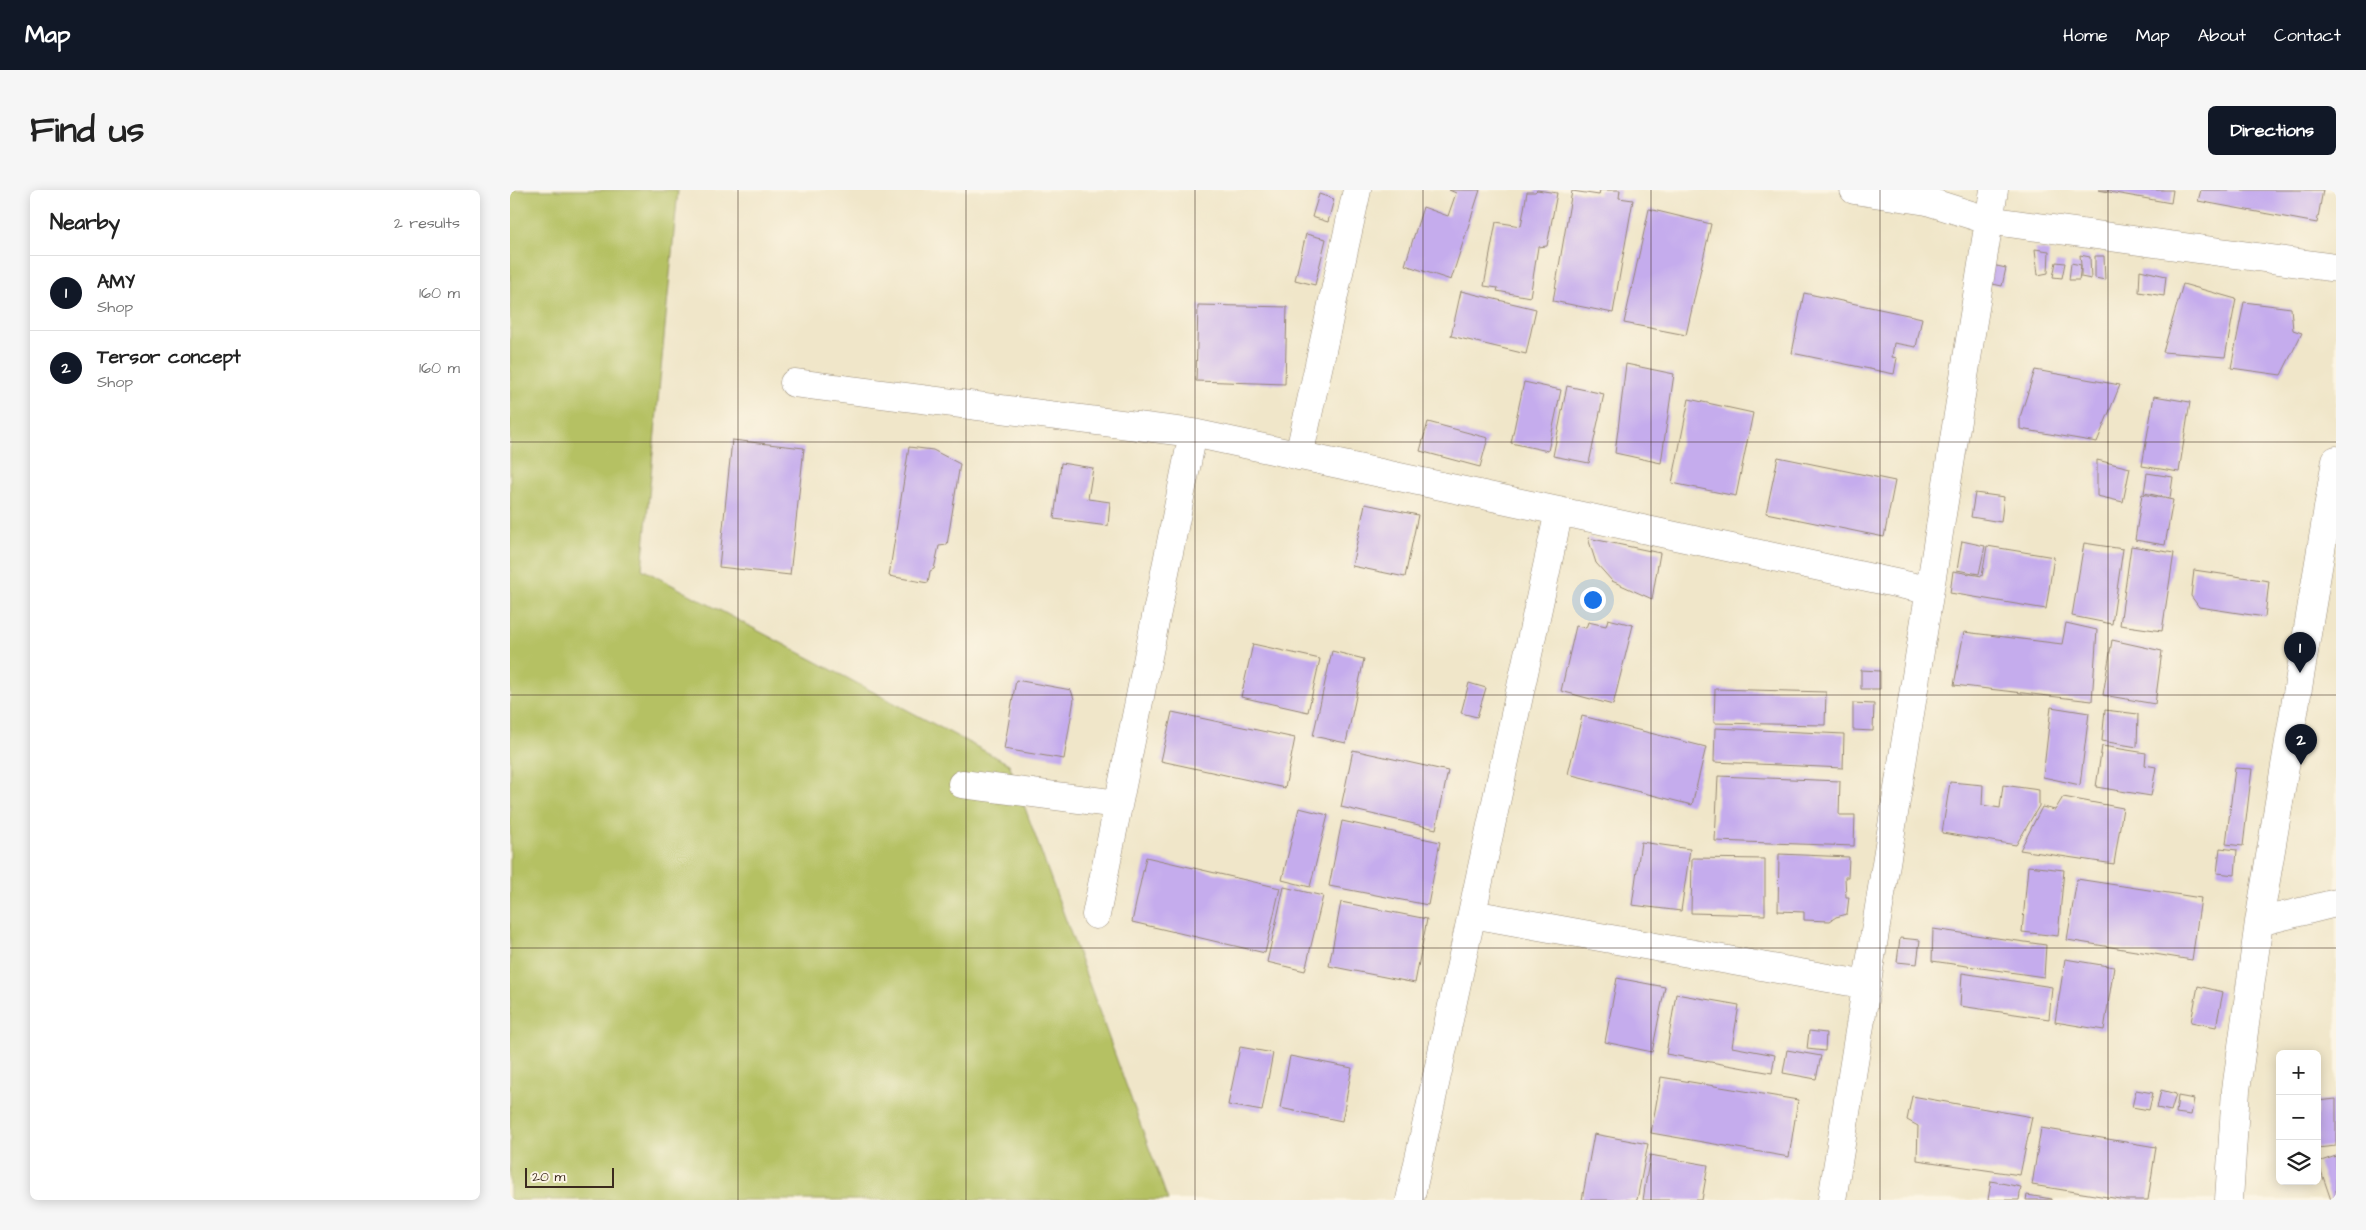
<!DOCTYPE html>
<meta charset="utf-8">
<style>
body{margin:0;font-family:"Architects Daughter",sans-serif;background:#f6f6f6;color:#222}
.controls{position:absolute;right:15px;bottom:15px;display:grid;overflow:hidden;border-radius:8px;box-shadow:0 2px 12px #0003}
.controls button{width:45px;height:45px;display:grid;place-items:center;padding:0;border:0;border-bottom:1px solid #e0e0e0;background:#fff;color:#222;font:25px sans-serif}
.scale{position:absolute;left:15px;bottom:12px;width:89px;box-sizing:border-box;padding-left:5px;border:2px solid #3b2a1e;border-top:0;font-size:14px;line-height:18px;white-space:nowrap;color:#3b2a1e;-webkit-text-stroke:4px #fcf5e5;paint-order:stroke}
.you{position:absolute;left:1082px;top:409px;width:18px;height:18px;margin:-12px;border:4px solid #fff;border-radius:50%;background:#1a73e8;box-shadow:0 0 0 8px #1a73e833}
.badge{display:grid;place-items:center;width:32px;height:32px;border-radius:50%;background:#111827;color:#fff;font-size:16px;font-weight:700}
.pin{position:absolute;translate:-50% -41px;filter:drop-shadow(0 1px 2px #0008)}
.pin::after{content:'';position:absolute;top:26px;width:18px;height:15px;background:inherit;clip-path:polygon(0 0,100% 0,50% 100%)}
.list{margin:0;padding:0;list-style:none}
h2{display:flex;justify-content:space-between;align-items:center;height:65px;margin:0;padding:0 20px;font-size:21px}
h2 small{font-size:16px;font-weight:400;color:#767676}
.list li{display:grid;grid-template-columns:32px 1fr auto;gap:15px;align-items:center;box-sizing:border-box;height:75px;padding:0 20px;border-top:1px solid #e0e0e0}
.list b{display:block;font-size:19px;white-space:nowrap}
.list p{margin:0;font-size:16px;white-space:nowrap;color:#767676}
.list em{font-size:16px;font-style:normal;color:#767676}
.icon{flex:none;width:28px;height:28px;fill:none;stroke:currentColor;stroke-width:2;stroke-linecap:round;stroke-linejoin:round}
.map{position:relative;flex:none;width:1826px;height:1010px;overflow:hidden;border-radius:8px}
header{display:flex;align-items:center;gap:30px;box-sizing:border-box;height:70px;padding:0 25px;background:#111827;color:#fff}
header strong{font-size:24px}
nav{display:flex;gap:28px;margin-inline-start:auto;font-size:18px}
.intro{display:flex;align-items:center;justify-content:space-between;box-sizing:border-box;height:120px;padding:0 30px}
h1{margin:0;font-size:35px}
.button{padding:12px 22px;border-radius:8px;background:#111827;color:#fff;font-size:18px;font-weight:700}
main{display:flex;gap:30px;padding:0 30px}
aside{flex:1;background:#fff;border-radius:8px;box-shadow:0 2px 12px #0003}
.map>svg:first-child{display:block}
.green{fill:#b5c163;stroke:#787640}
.building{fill:#c5aced}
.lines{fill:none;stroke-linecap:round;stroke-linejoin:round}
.minor-casing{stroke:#968874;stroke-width:29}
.minor{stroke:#fff;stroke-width:28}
.grid{fill:none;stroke:#3b2a1e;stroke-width:1;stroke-opacity:0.55}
</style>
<header>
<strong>Map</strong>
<nav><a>Home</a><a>Map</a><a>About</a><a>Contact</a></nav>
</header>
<div class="intro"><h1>Find us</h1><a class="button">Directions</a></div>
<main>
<aside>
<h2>Nearby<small>2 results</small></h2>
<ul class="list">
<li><span class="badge">1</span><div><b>AMY</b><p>Shop</p></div><em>160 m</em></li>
<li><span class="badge">2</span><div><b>Tersor concept</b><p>Shop</p></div><em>160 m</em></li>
</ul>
</aside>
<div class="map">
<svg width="1826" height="1010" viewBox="0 0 1826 1010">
<rect width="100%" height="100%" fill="#fcf5e5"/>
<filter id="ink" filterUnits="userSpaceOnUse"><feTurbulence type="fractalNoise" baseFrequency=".02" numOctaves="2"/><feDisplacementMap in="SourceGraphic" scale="10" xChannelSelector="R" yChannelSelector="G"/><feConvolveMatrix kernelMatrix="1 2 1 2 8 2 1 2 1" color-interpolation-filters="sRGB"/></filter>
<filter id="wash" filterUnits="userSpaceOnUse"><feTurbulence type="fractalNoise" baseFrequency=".0096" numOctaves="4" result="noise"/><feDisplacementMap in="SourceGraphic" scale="20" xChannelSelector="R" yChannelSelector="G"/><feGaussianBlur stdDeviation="1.12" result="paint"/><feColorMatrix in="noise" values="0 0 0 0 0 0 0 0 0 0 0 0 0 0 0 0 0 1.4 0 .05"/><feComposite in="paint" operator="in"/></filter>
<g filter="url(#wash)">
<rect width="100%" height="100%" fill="#f0e6c9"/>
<path class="green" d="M0,0H168L132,379L499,574L658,1010H0Z"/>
<g id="blocks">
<path class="building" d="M939,0H970L941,90L895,75L913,17L938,26L946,3Z
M1027,0L1047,3L1037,56L1028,57L1020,107L987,101L988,98L974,96L986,32L1011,36L1017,2H1025Z
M1090,0H1110L1109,8L1123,10L1103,123L1043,111L1062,1L1089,5Z
M1588,0H1663L1661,13Z
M1691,0H1813L1807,33L1688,11Z
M809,4L824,9L818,32L802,27Z
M1139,19L1201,34L1176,145L1114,133Z
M796,44L816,49L805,95L785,90Z
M1525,59L1539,61L1538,83L1528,85Z
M1570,65L1580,67L1581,89L1571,87V75L1569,90H1559L1561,73L1571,75Z
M1585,66H1594L1595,90L1585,88Z
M1546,72L1555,73L1552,88L1543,87Z
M1482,75L1496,78L1492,96L1478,93Z
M1630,80L1656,86L1654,106L1629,102Z
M1673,94L1726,109L1715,167L1653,162Z
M951,101L1026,119L1016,164L941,146Z
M1294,103L1412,128L1406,157L1384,153L1382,167L1387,168L1384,184L1282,163Z
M1734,112L1781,118L1783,140L1792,143L1771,185L1721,178Z
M688,115L777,117L775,194L686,191Z
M1116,174L1164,184L1151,273L1105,263Z
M1525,180L1610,195L1587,252L1510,239V227Z
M1014,192L1051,200L1038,261L1001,253Z
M1057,196L1094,204L1079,273L1043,266Z
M1644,206L1680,212L1669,282L1632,276Z
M1179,209L1243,223L1226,306L1162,293Z
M918,232L978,248L970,277L910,261Z
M222,250L294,258L280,385L209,377Z
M399,257L423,260L450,274L437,355L429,356L424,379L420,381L418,393L379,386Z
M1268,267L1385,291L1374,347L1256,323Z
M1587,270L1620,278L1613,312L1587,306Z
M551,273L583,278L578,309L600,312L598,336L544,329Z
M1637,283L1663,287L1660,308L1634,303Z
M1465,303L1494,307L1491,332L1461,327Z
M1632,304L1663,310L1655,355L1625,350Z
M855,314L908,325L895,387L842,376Z
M1078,348L1150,363L1142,409L1102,391L1086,373Z
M1452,351L1475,356L1469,384L1447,380Z
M1574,353L1613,359L1602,434L1562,426Z
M1477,356L1544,367L1536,419L1440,403L1443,381L1472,386Z
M1621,356L1664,363L1652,441L1610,435Z
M1684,380L1759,391L1755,427L1689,417L1681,406Z
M1098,429L1123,435L1103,515L1051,501L1066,436L1076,438L1078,432L1096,436Z
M1556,433L1587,440L1582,511L1444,495L1454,442L1552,454Z
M1602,450L1652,461L1645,514L1593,505Z
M743,454L810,469L798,522L731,507Z
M822,461L854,469L836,553L803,546Z
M1351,480L1370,481V499H1351Z
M506,490L561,500L564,509L554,569L494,559Z
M959,493L976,498L967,527L951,523Z
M1205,499L1316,502L1315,535L1204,533Z
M1343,513L1364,514L1363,541L1343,540Z
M1541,517L1579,523L1570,595L1533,587Z
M1595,520L1628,524L1627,557L1592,551Z
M662,522L785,548L775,598L651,571Z
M1072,526L1196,557L1182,615L1058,584Z
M1205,538L1334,544L1333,578L1204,572Z
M1592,556L1636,563L1635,575L1646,577L1641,606L1586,597Z
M843,560L938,581L926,639L831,617Z
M1725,578L1742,579L1733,656L1716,654Z
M1208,586L1330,591L1329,625H1345L1344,656L1205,651Z
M1440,592L1473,595L1472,615L1490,618L1493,595L1529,600V616L1506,655L1432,643Z
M1553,607L1613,618L1604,674L1510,660L1532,617L1545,620Z
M789,618L818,625L800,697L772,690Z
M832,631L930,652L918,715L819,696Z
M1131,652L1180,659L1171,721L1122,715Z
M1710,658L1727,660L1725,685L1707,683Z
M1269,664L1339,667L1338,687H1335L1336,707H1339L1337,724L1326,727L1320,731L1294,730V722L1268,721Z
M636,667L770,698L755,763L622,732Z
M1182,668L1255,669V725L1181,723Z
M1518,676L1554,680L1548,746L1512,742Z
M1567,689L1691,708L1682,770L1557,750Z
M774,697L813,706L795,781L757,772Z
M831,712L917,729L905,793L819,776Z
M1423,739L1536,755L1534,787L1422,771Z
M1390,748L1410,750L1407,774L1387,772Z
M1555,769L1604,777L1594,840L1545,832Z
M1452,783L1542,797L1539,829L1450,816Z
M1107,788L1155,797L1142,862L1095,852Z
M1688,796L1713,802L1706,837L1681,832Z
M1166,804L1229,815L1222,857L1265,865L1262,883L1156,864Z
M1299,841L1316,843L1315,861L1297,859Z
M730,857L763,863L752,921L718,915Z
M1277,860L1311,866L1306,889L1273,883Z
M780,866L842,878L832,931L770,918Z
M1151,887L1288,910L1279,967L1141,943Z
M1626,900L1643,903L1639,920L1622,917Z
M1651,900L1666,904L1661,921L1647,918Z
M1402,906L1522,927L1510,985L1407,970L1408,936L1397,930Z
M1668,906L1684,909L1681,925L1666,923Z
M1826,909V956L1807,958V911Z
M1531,938L1646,957L1638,1010H1616L1522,995Z
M1084,944L1138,954L1127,1010H1072Z
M1140,965L1198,975L1192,1010H1133Z
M1826,966V1010H1821L1808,972Z
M1481,991L1511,997L1509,1010H1478Z
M1517,1005L1542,1009V1010H1516Z"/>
</g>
</g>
<g filter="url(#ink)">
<use href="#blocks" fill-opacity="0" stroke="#968874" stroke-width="1"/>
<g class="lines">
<g class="minor-casing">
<path id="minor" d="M1344,0L1417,11L1477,30L1826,78
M284,193L683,243L1418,400
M789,266L847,0
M452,594L608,614
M962,724L1357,795
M586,725L683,243
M1749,732L1826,713
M900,1010L1049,321
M1322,1010L1484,0
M1719,1010L1726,900L1749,732L1826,270"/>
</g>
<use href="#minor" class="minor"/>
</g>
</g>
<path class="grid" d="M228,0V1010M456,0V1010M685,0V1010M913,0V1010M1141,0V1010M1370,0V1010M1598,0V1010M0,252H1826M0,505H1826M0,758H1826"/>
</svg>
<div class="controls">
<button>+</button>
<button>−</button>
<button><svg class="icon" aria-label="layers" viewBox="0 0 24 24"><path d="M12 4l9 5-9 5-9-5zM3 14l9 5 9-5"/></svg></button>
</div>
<div class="scale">20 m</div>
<div class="you"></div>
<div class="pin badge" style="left:1790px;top:483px">1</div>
<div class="pin badge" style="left:1791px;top:575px">2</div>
</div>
</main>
